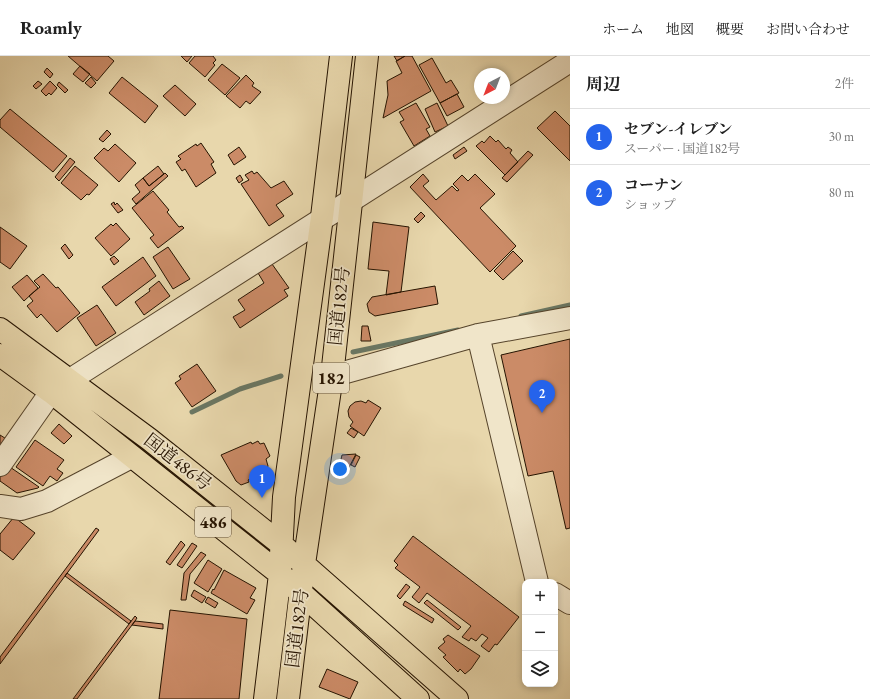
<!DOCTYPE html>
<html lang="ja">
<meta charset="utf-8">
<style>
body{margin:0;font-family:"EB Garamond","Noto Serif JP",serif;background:#f2f2f2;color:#222}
.controls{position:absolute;right:12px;bottom:12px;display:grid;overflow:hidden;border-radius:8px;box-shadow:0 2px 6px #0003}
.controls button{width:36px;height:36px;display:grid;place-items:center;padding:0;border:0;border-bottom:1px solid #e0e0e0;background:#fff;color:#222;font:20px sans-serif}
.compass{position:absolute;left:474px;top:12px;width:36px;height:36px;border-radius:50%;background:#fff;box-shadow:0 2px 6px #0003;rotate:222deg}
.you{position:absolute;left:340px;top:413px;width:14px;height:14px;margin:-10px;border:3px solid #fff;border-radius:50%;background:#1a73e8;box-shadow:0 0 0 6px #1a73e833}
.badge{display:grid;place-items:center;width:26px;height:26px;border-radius:50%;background:#2563eb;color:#fff;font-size:13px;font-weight:700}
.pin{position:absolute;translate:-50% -33px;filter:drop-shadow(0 1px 2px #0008)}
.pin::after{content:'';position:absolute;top:21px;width:14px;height:12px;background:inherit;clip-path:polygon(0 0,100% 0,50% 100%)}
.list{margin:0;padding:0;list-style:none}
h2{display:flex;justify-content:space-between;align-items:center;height:52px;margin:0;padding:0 16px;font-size:17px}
h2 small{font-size:13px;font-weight:400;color:#767676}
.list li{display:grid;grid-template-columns:26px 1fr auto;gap:12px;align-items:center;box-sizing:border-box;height:56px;padding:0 16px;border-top:1px solid #e0e0e0}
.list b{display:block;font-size:15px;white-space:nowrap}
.list p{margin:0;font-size:13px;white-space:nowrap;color:#767676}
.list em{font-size:13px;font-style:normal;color:#767676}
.icon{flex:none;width:22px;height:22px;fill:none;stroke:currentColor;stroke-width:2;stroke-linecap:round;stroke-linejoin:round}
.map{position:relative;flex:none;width:570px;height:643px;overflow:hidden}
header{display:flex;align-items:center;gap:24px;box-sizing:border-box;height:56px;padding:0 20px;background:#fff;border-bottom:1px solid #e0e0e0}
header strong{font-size:19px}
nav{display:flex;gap:22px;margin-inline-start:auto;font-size:14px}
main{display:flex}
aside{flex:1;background:#fff}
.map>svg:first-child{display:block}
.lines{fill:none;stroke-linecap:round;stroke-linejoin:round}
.stream{stroke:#6a7763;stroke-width:5}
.building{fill:#cb8b67;stroke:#251300}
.minor-casing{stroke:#56442b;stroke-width:24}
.highway-casing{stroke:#251300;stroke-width:24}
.minor{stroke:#f0e5c9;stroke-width:22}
.highway{stroke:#e8d7ac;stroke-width:22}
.labels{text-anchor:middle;stroke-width:3.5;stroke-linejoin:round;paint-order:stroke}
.shield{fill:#f0e5c9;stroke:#62523c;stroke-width:1}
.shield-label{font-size:17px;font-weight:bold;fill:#251300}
.street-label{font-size:18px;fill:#251300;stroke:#f0e5c9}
</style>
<header>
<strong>Roamly</strong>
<nav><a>ホーム</a><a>地図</a><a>概要</a><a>お問い合わせ</a></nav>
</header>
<main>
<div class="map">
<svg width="570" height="643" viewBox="0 0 570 643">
<rect width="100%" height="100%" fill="#e8d7ac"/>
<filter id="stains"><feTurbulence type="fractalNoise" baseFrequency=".005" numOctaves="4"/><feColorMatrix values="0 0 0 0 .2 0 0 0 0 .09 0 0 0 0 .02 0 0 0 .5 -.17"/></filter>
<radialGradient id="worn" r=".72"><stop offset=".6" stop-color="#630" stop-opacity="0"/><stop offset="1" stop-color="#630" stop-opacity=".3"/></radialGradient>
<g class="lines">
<path class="stream" d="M521,260L570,249
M353,296L458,274
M192,356L240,333L281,320"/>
</g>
<path class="building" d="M68,0H108L114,5L97,25Z
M181,0H192L187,6Z
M195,0H213L216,4L213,7L215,9L205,21L189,7Z
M394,0H405L397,5Z
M405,0H412L431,35L383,62L388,39L387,25L402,17L396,5Z
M432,2L446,27L451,24L459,37L440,47L419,9Z
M222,8L240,22L225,39L208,24Z
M80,10L90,18L83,26L73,18Z
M47,12L53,18L50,22L44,16Z
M246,19L254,27L252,30L261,36L250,48L246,45L240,52L226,40Z
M91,21L96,27L91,32L85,27Z
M122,21L158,50L145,67L109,37Z
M38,25L42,28L36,33L33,30Z
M50,25L57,32L51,39L49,37L46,40L41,35Z
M59,26L68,34L65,37L57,29Z
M175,29L196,48L185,60L163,40Z
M457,38L464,51L447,60L440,47Z
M416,47L430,71L426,73L430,80L414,90L400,66L404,64L399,56Z
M437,47L448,70L435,76L425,53Z
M10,53L67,100L53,116L0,71V64Z
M555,55L570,70V105L537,72Z
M107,74L111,78L103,86L99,83Z
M490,80L496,86L498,84L506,93L508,91L512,94L510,97L518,106L505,119L476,90L482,85L484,87Z
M201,87L214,106L211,108L216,117L196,131L185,113L182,115L176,106L181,103L178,100L196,88L197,90Z
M115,88L136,107L119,126L94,102L104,92L108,95Z
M239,91L246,101L234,109L228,99Z
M464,91L467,95L455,103L453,99Z
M528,95L533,99L507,126L502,122Z
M70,102L75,106L59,125L55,121Z
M75,110L98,129L89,139L87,138L81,144L61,127Z
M158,110L164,118L149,130L143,122Z
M252,115L254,118L257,116L271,132L284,125L293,138L276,149L284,160L269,170L241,128L249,124L245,119Z
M165,117L168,120L136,148L132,143L140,136L135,129L143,122L149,130Z
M423,118L429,125L423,130L436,144L452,130L457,135L459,134L453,128L462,119L468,125L475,118L495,138L480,152L516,190L490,216L410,131Z
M240,119L243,124L239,127L236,122Z
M153,135L169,154L167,156L179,171L182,170L184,172L158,192L150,182L154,179L132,152Z
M114,146L115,149L117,147L123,154L118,157L111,148Z
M421,156L425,160L418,167L414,163Z
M373,166L409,171L401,236L386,239L389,215L368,213Z
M116,167L130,183L111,200L95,182L111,168L113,170Z
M0,171L27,190L10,213L0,206Z
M65,188L73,199L69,203L61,192Z
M168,191L190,223L173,233L153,201Z
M513,195L523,205L503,224L494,215Z
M114,200L119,205L114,209L110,203Z
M143,201L156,220L116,250L102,231Z
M272,208L289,232L284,234L288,240L240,272L233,261L245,254L238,244L264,227L258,217Z
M43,218L56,232L58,231L80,257L57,276L41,258L37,262L27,250L33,245L29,240L40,231L34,225Z
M27,219L38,232L24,245L12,231Z
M159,225L170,240L144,259L135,246L150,235L149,233Z
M435,230L438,248L375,260L369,256L367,248L372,241Z
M97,249L116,277L96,290L77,262Z
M362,270H368L371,285H361Z
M570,283V472L566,473L553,415L528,420L501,299Z
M197,308L216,335L192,351L175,327L181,323L179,320Z
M368,344L381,352L364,380L350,370L353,366L349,361L348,355L350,350L355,346L361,345L366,347Z
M59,368L72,380L64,388L51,377Z
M351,372L358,376L354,382L347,377Z
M0,379L8,384L0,397Z
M35,384L64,404L57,413L63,417L57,425L50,420L43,430L16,411Z
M258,385L260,388L264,387L270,400L266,403L268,410L266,415L248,424L249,426L241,429L236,425L221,399L251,386L252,388Z
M356,398L347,415L339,412L342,399Z
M356,399L360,401L355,411L351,409Z
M7,409L39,431L38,432L17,437L0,425V418Z
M14,461L35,477L13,504L0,494V478Z
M96,472L99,474L0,608V601Z
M413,480L519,561L497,589L495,588L489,596L481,590L488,582L482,578L476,585L471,582L469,585L462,581L471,570L427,537L419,547L412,541L420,531L395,512L398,509L394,505Z
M181,485L185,489L170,509L166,506Z
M192,487L197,490L182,512L177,509Z
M201,496L206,499L190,518L186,544H181L184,517Z
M208,504L222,513L208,536L194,527Z
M224,514L256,532L250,542L255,544L247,558L211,537L213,533L214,534Z
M67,517L131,565L129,568L65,520Z
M406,528L410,531L400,543L397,540Z
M194,534L206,541L202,547L191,540Z
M208,541L218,547L215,552L205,546Z
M427,544L461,571L458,574L424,547Z
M405,545L434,563L432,567L403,549Z
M170,554L247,563L239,643H159Z
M135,560L137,562L135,565L77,643H73Z
M135,565L163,568V573L132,569Z
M448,579L480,600L471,613L465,618L460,613L458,616L443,601L446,599L438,592L445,586L443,583Z
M327,613L358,626L350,643L319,631Z"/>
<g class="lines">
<g class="minor-casing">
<path id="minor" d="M478,279L537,526
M332,320L478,279L570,262
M0,409L51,336L570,5
M0,450L21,453L47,445L131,401
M555,538L570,547"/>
</g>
<g class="highway-casing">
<path id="highway" d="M0,273L149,383L282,489L457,643
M0,299L51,336L280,518L418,643
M265,643L280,518L284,441L322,161L341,0
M288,643L304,508L332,320L367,0"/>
</g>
<use href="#minor" class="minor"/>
<use href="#highway" class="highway"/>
</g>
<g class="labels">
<g class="shield">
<rect x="313" y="307" width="36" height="30" rx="3"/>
<rect x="195" y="451" width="36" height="30" rx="3"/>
</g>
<g class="shield-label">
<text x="331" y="328">182</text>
<text x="213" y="472">486</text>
</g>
<g class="street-label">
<text transform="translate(339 250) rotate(-84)" y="6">国道182号</text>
<text transform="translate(178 406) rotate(38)" y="6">国道486号</text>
<text transform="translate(297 572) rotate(-83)" y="6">国道182号</text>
</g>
</g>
<rect width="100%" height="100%" filter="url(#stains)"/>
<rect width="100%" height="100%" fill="url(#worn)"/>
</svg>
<div class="controls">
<button>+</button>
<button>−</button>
<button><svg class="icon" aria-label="layers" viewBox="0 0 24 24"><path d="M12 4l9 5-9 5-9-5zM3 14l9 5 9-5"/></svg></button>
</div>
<svg class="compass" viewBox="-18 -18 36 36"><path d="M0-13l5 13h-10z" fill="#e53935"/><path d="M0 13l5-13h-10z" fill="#767676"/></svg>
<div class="you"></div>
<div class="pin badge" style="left:262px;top:442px">1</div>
<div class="pin badge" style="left:542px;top:357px">2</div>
</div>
<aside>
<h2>周辺<small>2件</small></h2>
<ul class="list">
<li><span class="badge">1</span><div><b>セブン-イレブン</b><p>スーパー · 国道182号</p></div><em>30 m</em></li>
<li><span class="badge">2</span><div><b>コーナン</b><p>ショップ</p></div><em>80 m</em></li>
</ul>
</aside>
</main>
